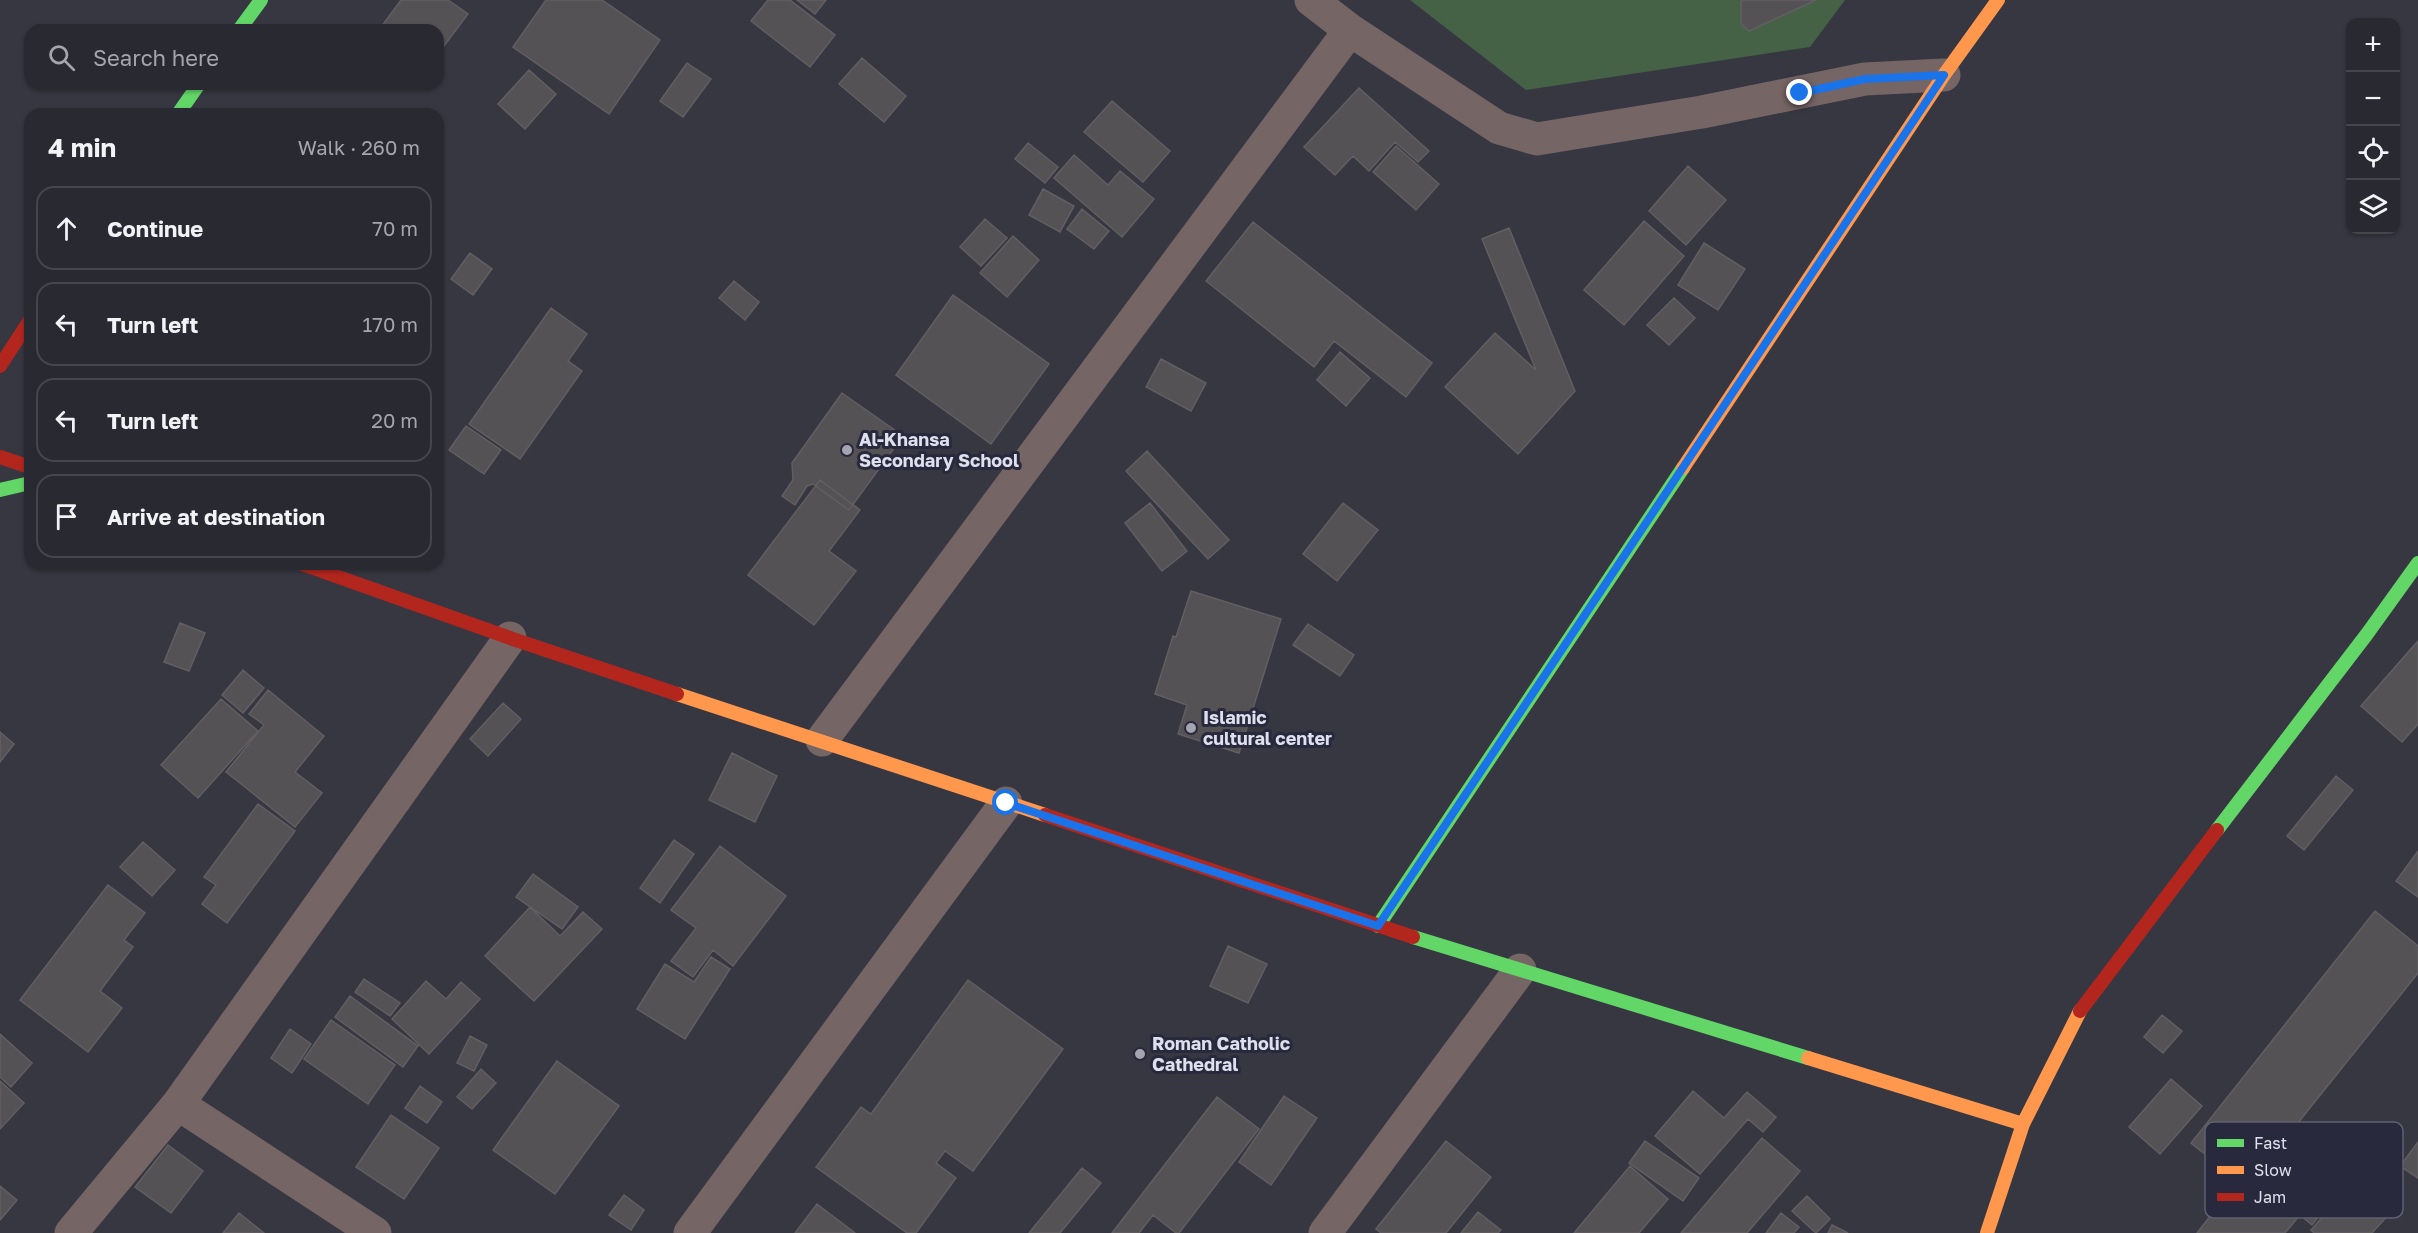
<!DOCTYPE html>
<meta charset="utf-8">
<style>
body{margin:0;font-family:"Golos Text",sans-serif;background:#35353e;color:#f1f3f6}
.controls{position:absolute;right:18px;top:18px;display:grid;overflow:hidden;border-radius:12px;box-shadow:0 2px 4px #0004}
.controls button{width:54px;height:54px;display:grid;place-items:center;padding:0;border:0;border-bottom:2px solid #45454d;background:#292932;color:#f1f3f6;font:30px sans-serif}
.stop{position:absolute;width:18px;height:18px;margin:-14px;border:4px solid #1a73e8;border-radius:50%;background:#fff}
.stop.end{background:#1a73e8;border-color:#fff;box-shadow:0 2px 6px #0008}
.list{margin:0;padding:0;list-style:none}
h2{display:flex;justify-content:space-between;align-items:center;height:78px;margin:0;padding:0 24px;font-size:26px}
h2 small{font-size:20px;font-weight:400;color:#a5a6ac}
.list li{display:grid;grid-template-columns:39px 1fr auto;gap:18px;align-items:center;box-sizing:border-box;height:84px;margin:0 12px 12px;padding:0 12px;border:2px solid #45454d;border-radius:18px}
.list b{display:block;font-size:22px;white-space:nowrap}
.list em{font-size:20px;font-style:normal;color:#a5a6ac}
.icon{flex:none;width:33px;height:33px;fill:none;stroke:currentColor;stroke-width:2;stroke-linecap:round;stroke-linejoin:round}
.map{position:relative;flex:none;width:2418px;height:1233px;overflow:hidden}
.search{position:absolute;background:#292932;box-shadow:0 2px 4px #0004;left:24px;top:24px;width:420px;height:66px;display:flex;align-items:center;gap:15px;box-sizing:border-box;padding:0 21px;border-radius:18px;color:#a5a6ac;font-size:22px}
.panel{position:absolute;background:#292932;box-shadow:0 2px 4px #0004;left:24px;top:108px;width:420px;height:462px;border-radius:18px}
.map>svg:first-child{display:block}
.grass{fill:#456146}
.building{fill:#545255;stroke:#625e62;stroke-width:1.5}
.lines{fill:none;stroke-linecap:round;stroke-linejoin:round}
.street{stroke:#756564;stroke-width:33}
.fast{stroke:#63d668;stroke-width:14}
.slow{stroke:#ff974d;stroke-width:14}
.jam{stroke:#b3261e;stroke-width:14}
.route{stroke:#1a73e8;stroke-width:8}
.poi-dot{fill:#a4a5b1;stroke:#28293c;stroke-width:2}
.labels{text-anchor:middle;stroke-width:6;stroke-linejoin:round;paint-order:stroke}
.poi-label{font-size:18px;font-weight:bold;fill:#dfe0ed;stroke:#28293c;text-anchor:start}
.key{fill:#28293c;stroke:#5f6071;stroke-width:1.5}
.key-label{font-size:16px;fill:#dfe0ed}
</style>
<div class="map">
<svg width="2418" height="1233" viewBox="0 0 2418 1233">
<rect width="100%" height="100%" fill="#373742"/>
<path class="grass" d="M1410,0H1845L1810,47L1526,90Z"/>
<path class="building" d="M401,0H448L468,14L438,54V30H385L381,27Z
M546,0H602L660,40L609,114L513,47Z
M768,0H790L835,35L810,67L751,21Z
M797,0H826L815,14Z
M1741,0H1816L1749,31L1741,24Z
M862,58L906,96L884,122L839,84Z
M687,63L711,79L683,117L660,101Z
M529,70L556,94L525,129L498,104Z
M1359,88L1429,151L1418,162L1395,142L1369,171L1353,156L1335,175L1304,147Z
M1112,101L1170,151L1143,182L1084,132Z
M1028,143L1058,167L1045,183L1015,159Z
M1396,146L1439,184L1416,210L1373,172Z
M1074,155L1108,185L1120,171L1154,199L1122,237L1054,178Z
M1688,166L1726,200L1686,245L1649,211Z
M1043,189L1074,206L1060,232L1029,215Z
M1082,209L1109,231L1094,249L1067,229Z
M985,219L1007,238L981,266L960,247Z
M1644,221L1684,256L1624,325L1584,290Z
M1253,222L1432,363L1406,397L1334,341L1314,367L1206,281Z
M1509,228L1575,391L1518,454L1445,387L1495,333L1536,370L1482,239Z
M1013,236L1039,260L1007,297L980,273Z
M1704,243L1745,269L1718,310L1678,285Z
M470,253L492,269L473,295L451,279Z
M734,281L759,302L745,320L719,298Z
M953,295L1049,364L991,444L896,375Z
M1674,298L1695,318L1669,345L1647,325Z
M551,308L587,334L568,361L582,371L520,459L469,424Z
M1340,352L1370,378L1346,406L1317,380Z
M1161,359L1206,383L1191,411L1146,387Z
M842,393L903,436L849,510L813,484L807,486L795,505L782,496L793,480L792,463Z
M466,426L501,450L484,474L449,450Z
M1147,451L1229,540L1208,559L1126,471Z
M820,480L860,510L829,551L856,571L814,625L748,575Z
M1150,503L1187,551L1162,571L1125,523Z
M1343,503L1378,530L1337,581L1303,554Z
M1191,591L1281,619L1239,753L1178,734L1187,705L1155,694L1173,636L1176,637Z
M180,623L205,633L189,671L164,662Z
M1308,624L1354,655L1340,676L1293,645Z
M2418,641V724L2402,742L2361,706Z
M243,670L264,688L243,713L222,695Z
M268,690L324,736L295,772L322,793L295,827L226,772L264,725L249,714Z
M221,699L258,731L198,798L161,765Z
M503,703L521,719L488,756L470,739Z
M0,732L14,744L0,762Z
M732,753L777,776L755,822L709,800Z
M2336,776L2353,790L2304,850L2287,836Z
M258,804L295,831L227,923L202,904L216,885L204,877Z
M674,840L694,854L660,903L640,888Z
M143,842L175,870L152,896L120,867Z
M720,846L786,896L733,966L713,950L693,977L671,961L696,928L671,910Z
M2418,851V897L2396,881Z
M533,874L578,907L562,929L516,897Z
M108,885L145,913L124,940L133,947L100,991L122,1008L88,1052L20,1000Z
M530,907L560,936L583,912L602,929L534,1001L485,956Z
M2375,911L2418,946V973L2293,1129L2307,1140L2291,1160L2336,1195L2312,1225L2300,1215L2285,1233H2197L2243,1174L2281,1205L2287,1197L2242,1162L2232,1175L2191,1143Z
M1228,946L1267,964L1248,1003L1210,986Z
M711,957L730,969L685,1039L637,1009L665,964L694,982Z
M364,979L400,1003L390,1016L355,992Z
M968,980L1063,1049L973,1171L945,1151L936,1163L956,1178L916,1233H907L816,1167L861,1107L871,1114Z
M426,981L446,999L461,982L480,999L429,1054L392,1019Z
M350,996L418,1046L403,1067L335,1017Z
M2162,1015L2182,1031L2163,1053L2144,1037Z
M331,1020L395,1065L368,1104L304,1059Z
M290,1029L311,1044L292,1073L271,1058Z
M0,1034L32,1063L11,1087L0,1077Z
M470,1036L487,1045L474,1071L457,1063Z
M557,1061L619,1106L555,1194L493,1150Z
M481,1069L496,1083L472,1109L457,1097Z
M2171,1079L2202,1106L2160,1154L2129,1127Z
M0,1081L24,1103L0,1129Z
M420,1086L442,1102L427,1123L405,1108Z
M1693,1091L1724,1118L1747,1092L1776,1117L1763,1132L1748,1119L1700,1174L1655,1136Z
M1284,1096L1317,1118L1271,1185L1239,1162Z
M1217,1097L1259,1129L1179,1233H1176L1153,1215L1139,1233H1112Z
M391,1115L439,1148L404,1199L356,1167Z
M1762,1138L1800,1171L1747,1233H1681Z
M1446,1141L1491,1177L1446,1233H1381L1376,1229Z
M1645,1141L1699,1178L1683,1201L1629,1163Z
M2418,1142V1178L2400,1166Z
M168,1145L203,1171L171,1213L135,1187Z
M1630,1166L1668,1199L1639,1233H1574Z
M1082,1168L1101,1183L1060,1233H1029Z
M2366,1168L2402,1200L2372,1233H2314L2311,1230Z
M0,1186L17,1200L0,1220Z
M624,1195L644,1210L631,1230L609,1215Z
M1807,1196L1830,1219L1816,1233L1792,1211Z
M817,1204L855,1233H795Z
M1478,1212L1501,1230L1498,1233H1461Z
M239,1213L264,1233H223Z
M1781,1213L1799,1227L1794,1233H1766Z
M1832,1225L1848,1233H1828Z"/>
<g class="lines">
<path class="street" d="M1350,30L1499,128L1537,139L1702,112L1865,79L1944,75
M822,740L1350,30L1311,0
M71,1233L178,1104
M375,1233L178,1104L510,638
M690,1233L1006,803
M1325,1233L1520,970"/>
<path class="fast" d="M239,30L261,0
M178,114L199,84
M0,490L30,483
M2217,830L2367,634L2418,563
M1378,926L1683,468
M1413,937L1808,1058"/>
<path class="slow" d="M1683,468L1944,75L1998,0
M677,694L1045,815
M1808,1058L2023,1124
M1987,1233L2023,1124L2080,1011"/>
<path class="jam" d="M0,366L30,320
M0,457L30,467
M302,564L510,638L677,694
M1045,815L1413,937
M2080,1011L2217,830"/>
</g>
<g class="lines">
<path class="route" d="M1006,803L1378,926L1944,75L1865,79L1800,93"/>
</g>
<g class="poi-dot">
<circle cx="847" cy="450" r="6"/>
<circle cx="1191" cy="728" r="6"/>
<circle cx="1140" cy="1054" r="6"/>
</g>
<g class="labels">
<g class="poi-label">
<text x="859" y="446">Al-Khansa<tspan x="859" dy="21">Secondary School</tspan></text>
<text x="1203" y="724">Islamic<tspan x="1203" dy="21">cultural center</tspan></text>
<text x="1152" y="1050">Roman Catholic<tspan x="1152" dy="21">Cathedral</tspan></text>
</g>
</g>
<rect x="2205" y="1122" width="198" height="96" rx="9" class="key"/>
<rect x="2217" y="1139" width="27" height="8" fill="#63d668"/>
<rect x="2217" y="1166" width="27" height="8" fill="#ff974d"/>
<rect x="2217" y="1193" width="27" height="8" fill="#b3261e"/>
<g class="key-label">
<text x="2254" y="1149">Fast</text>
<text x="2254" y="1176">Slow</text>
<text x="2254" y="1203">Jam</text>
</g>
</svg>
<div class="controls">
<button>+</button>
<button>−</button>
<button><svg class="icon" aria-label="locate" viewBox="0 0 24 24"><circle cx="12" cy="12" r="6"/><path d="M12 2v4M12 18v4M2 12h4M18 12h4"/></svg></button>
<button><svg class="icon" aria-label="layers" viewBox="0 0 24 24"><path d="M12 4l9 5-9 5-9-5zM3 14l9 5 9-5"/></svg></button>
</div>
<div class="stop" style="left:1006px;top:803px"></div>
<div class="stop end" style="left:1800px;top:93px"></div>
<div class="search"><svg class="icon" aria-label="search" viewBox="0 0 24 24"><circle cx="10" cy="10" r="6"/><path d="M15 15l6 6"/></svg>Search here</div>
<section class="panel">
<h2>4 min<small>Walk · 260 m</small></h2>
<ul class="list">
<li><svg class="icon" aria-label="ahead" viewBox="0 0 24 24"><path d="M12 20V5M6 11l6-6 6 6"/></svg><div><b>Continue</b></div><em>70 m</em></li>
<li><svg class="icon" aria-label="left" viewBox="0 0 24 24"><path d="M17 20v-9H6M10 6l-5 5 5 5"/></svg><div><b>Turn left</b></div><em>170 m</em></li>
<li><svg class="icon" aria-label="left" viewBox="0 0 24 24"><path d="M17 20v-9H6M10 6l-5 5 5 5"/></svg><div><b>Turn left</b></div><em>20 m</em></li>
<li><svg class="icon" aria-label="arrive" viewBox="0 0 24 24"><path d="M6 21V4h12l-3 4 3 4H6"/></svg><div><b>Arrive at destination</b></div></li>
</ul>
</section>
</div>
